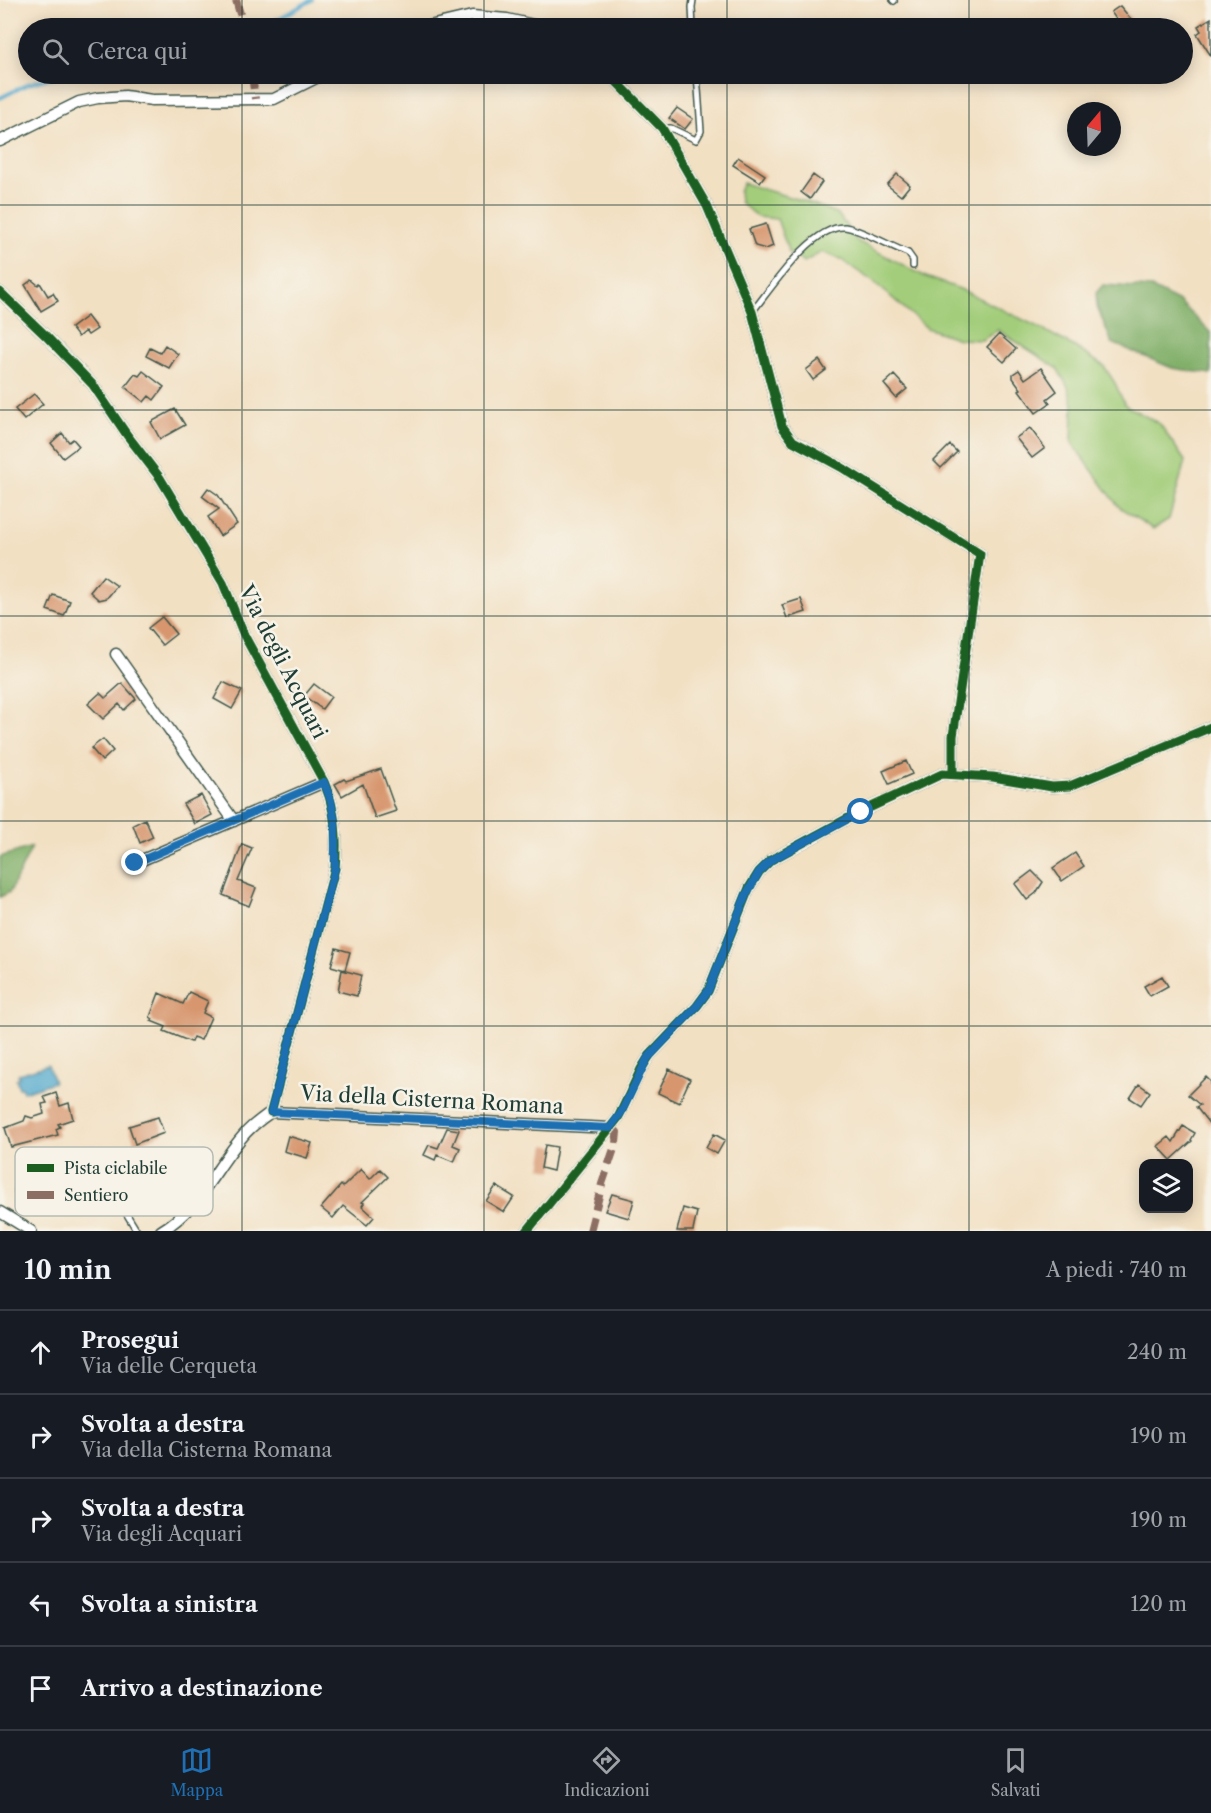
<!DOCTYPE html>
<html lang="it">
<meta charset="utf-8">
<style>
body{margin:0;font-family:"Libre Caslon Text",serif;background:#20242c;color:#f1f3f6}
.controls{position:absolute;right:18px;bottom:18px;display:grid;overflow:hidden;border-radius:12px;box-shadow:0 3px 15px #0003}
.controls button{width:54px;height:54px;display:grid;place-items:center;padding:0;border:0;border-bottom:2px solid #363941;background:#171b24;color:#f1f3f6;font:30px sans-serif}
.compass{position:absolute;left:1067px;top:102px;width:54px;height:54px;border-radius:50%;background:#171b24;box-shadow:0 3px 15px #0003;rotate:19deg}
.stop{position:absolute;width:18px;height:18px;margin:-14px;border:4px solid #1f6fb2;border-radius:50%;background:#fff}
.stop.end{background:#1f6fb2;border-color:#fff;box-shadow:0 2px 6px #0008}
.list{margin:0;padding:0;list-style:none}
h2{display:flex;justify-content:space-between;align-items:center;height:78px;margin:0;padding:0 24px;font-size:26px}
h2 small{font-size:20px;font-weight:400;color:#9ea1a6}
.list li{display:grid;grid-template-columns:39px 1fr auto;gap:18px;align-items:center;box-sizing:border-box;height:84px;padding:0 24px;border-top:2px solid #363941}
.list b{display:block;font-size:22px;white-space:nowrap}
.list p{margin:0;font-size:20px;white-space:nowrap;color:#9ea1a6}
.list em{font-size:20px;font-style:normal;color:#9ea1a6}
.icon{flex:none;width:33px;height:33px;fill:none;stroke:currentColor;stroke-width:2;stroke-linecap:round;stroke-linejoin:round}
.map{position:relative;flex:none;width:1211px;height:1231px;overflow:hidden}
.search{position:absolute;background:#171b24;box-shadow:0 3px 15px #0003;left:18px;right:18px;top:18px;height:66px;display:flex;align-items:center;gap:15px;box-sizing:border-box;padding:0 21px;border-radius:33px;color:#9ea1a6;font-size:22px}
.sheet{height:498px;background:#171b24}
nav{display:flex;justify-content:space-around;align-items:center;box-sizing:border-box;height:84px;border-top:2px solid #363941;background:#171b24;font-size:16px;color:#9ea1a6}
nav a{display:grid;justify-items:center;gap:3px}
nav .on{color:#1f6fb2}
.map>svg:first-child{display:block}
.green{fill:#a3cd7a;stroke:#618557;stroke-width:1.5}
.forest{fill:#82b06a;stroke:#50764f;stroke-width:1.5}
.water{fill:#51a9ce;stroke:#387381;stroke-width:1.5}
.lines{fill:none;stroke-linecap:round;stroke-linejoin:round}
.stream{stroke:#51a9ce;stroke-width:4}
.building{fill:#d7966e}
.service-casing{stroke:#3f5549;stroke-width:8}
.minor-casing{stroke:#3f5549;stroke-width:13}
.service{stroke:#fff;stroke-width:5}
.minor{stroke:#fff;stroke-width:10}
.quiet{stroke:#8d6e63;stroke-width:8;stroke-dasharray:15 8;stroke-linecap:butt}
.cycleway-casing{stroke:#f7f3e8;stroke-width:13}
.cycleway{stroke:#1b5e20;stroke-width:9}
.route{stroke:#1f6fb2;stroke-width:8}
.grid{fill:none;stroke:#1f3d34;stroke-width:1.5;stroke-opacity:0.55}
.labels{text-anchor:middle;stroke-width:5;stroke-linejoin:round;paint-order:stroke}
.street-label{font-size:21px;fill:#1f3d34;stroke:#f7f3e8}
.key{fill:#f7f3e8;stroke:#b6bcb2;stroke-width:1.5}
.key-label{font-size:16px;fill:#1f3d34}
</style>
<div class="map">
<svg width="1211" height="1231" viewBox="0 0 1211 1231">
<rect width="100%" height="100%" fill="#f7f3e8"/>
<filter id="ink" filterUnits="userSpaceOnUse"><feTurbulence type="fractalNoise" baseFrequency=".0167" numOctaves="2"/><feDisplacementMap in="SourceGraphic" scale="12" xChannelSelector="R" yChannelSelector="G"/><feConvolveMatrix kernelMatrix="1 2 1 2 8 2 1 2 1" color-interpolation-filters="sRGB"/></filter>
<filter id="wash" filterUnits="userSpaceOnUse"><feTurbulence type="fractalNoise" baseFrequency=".008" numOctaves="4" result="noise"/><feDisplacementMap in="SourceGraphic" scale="24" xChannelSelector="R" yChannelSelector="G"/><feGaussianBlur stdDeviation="1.35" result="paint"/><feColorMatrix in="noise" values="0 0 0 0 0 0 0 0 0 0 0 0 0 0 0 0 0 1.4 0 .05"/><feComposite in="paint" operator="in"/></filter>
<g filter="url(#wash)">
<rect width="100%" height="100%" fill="#f2e0c3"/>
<path class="green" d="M743,183L816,205L838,214L857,241L926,277L960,289L1038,327L1073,346L1104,366L1115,383L1125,405L1160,424L1185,461L1169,519L1153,529L1119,507L1072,443L1073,404L1068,387L1057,368L998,330L982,340L959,339L927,328L875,283L840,259L822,252L804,262L789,253L777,219L757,217L740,202L739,191Z"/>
<path class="forest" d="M1103,285L1152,288L1180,302L1211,333V374L1172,368L1112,343L1097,307L1096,293Z
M32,847L10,892L0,897V857Z"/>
<path class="water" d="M48,1065L54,1082L23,1092L22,1087L19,1088L16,1079L19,1078L18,1074Z"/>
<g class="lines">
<path class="stream" d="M262,28L312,0
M0,98L28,84L62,74"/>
</g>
<g id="blocks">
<path class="building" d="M1120,6L1131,19L1121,26L1111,12Z
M1211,18V56L1197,34L1201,31L1198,26Z
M677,108L693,119L685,129L669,118Z
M738,157L765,175L760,182L733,165Z
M897,174L910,185L901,196L887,185Z
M813,175L822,182L810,199L801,192Z
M766,224L773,246L766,249L755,246L749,229Z
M32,280L38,285L40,283L48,296L53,293L58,301L41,311L25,285Z
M87,316L97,329L88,335L85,331L78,337L71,328Z
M999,334L1016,349L1004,362L987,347Z
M165,345L178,354L169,368L146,356L150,348L160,353Z
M819,360L826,370L813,380L806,370Z
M1041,368L1057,391L1047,399L1050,403L1036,413L1019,390L1021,389L1013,378V374L1019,370L1025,379Z
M143,371L164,387L154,400L149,396L144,402L125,387L135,374L139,376Z
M894,375L907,389L896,398L884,384Z
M34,394L43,404L24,420L15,409Z
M175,409L185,425L160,439L151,422Z
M1030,428L1045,448L1032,458L1016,438Z
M62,433L69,442L73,439L79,446L63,458L51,443Z
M950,445L957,452L941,468L934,461Z
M208,488L218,495L237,524L220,536L208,517L219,509L202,496Z
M103,576L117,586L107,598L99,600L90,592Z
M53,595L70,601L64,616L47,610Z
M801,599L806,612L787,618L782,605Z
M162,617L176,634L162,645L148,628Z
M223,682L242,691L232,709L214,699Z
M122,683L136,699L124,710L119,704L103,719L88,704L100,693L105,698Z
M314,684L331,697L322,709L304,696Z
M103,739L113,751L102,761L91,748Z
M906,761L912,774L889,784L883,771Z
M381,769L396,811L375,818L363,784L342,796L335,784L344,779L346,781Z
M201,795L212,815L195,824L183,804Z
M145,819L153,837L140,843L133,825Z
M242,844L252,848L238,881L256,888L249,906L223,895Z
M1075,853L1084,866L1062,881L1053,868Z
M1032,871L1043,882L1036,893L1027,900L1015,884Z
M336,948L350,952L345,970L331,966Z
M342,970L361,975L357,996L338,991Z
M1162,976L1168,986L1150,996L1144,986Z
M189,992L208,1001L203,1013L211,1017L201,1040L193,1037L191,1042L164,1031L166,1027L151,1021L153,1019L150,1017L159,993L183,1004Z
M669,1069L690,1079L679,1103L658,1093Z
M1206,1077L1211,1082V1126L1196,1107L1200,1105L1188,1095Z
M1139,1084L1150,1092L1141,1105L1130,1098Z
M56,1093L60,1106L69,1103L73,1119L58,1124L60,1127L56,1129L58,1135L11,1147L5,1128L24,1121L26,1116L32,1118L44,1114L42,1104L47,1103L44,1097Z
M158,1117L164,1133L135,1144L129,1126Z
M1183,1126L1195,1133L1191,1140L1192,1141L1171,1160L1158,1146L1169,1137L1173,1142Z
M447,1128L459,1130L453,1145L460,1148L454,1162L437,1155L435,1160L424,1155L429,1145L438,1148Z
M714,1134L725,1140L717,1154L706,1148Z
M288,1136L312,1143L307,1158L284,1151Z
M545,1145L557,1147L553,1171L541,1168Z
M361,1169L370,1179L380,1169L388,1177L362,1202L364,1203L362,1206L374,1217L367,1225L343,1206L333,1218L321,1208L341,1185L343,1187Z
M496,1186L514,1197L504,1212L486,1201Z
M24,1188L28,1205L18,1208L14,1190Z
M612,1194L634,1200L629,1218L605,1211Z
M683,1208L697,1212L693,1231H677Z"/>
</g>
</g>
<g filter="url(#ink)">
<use href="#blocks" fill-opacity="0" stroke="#3f5549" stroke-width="1.5"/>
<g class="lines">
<g class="service-casing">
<path id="service" d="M893,0L894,1
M693,28L692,7L693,0
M663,128H671L696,140L701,131L697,74
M752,312C771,289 812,225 845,227C857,228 895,248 908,253L913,260V266
M56 1182a25 25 0 1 1 50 0a25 25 0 1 1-50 0Z
M106,1186L118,1200L137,1231"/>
</g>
<g class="minor-casing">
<path id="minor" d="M421,28L472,16L507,19L547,28
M609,74L662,128L707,206L752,312L782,426L793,441L841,467L980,554L953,736V773
M0,141L79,102L98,98L125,96L152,100L274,99L324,74
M0,292L46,336L93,385L127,435L160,478L223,583L244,635L324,782C336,810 338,838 335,868L271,1112
M116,654L234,821
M135,863L324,782
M0,1212L31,1231
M161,1231C198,1210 216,1167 243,1136C251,1126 261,1119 271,1112L611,1128
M527,1231L618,1118L641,1069L650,1055L697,1006L708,991L749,888L759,872L771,860L852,816L942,774L993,777L1052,787L1070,786L1211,727"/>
</g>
<use href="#service" class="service"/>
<use href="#minor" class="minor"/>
<path class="quiet" d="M236,0L244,28
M252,74L255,99
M590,1231L602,1184L616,1143L617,1132L611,1128"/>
<g class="cycleway-casing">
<path id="cycleway" d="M609,74L662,128L707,206L752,312L782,426L793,441L841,467L980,554L953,736V773
M0,292L46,336L93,385L127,435L160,478L223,583L244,635L324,782C336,810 338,838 335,868L271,1112
M527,1231L618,1118L641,1069L650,1055L697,1006L708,991L749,888L759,872L771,860L852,816L942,774L993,777L1052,787L1070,786L1211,727"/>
</g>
<use href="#cycleway" class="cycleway"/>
</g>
</g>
<g class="lines" filter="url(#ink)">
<path class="route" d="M135,863L324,782L331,801L335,823V868L271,1112L610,1128L621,1113L647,1059L697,1006L708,991L746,895L759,872L771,860L861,812"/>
</g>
<path class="grid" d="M242,0V28M484,0V28M727,0V28M969,0V28M242,74V1231M484,74V1231M727,74V1231M969,74V1231M0,205H1211M0,410H1211M0,616H1211M0,821H1211M0,1026H1211"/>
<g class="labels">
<g class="street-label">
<text transform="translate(283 662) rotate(63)" y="7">Via degli Acquari</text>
<text transform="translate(432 1100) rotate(3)" y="7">Via della Cisterna Romana</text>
</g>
</g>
<rect x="15" y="1147" width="198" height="69" rx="9" class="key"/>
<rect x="27" y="1164" width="27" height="8" fill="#1b5e20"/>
<rect x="27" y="1191" width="27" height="8" fill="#8d6e63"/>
<g class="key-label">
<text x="64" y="1174">Pista ciclabile</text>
<text x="64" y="1201">Sentiero</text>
</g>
</svg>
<div class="controls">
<button><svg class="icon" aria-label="layers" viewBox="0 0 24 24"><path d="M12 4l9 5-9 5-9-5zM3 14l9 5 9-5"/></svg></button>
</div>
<svg class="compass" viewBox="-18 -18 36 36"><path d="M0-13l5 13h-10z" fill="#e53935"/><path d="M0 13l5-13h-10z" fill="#9ea1a6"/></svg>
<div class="stop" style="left:861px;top:812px"></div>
<div class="stop end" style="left:135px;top:863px"></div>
<div class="search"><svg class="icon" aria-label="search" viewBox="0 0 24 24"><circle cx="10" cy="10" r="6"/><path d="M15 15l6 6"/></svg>Cerca qui</div>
</div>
<section class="sheet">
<h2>10 min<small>A piedi · 740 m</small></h2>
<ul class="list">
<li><svg class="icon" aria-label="ahead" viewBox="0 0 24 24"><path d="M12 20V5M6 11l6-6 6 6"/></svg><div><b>Prosegui</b><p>Via delle Cerqueta</p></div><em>240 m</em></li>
<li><svg class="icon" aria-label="right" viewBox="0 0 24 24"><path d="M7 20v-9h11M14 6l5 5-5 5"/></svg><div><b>Svolta a destra</b><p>Via della Cisterna Romana</p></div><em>190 m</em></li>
<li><svg class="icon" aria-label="right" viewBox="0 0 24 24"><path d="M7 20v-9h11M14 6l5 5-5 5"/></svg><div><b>Svolta a destra</b><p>Via degli Acquari</p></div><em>190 m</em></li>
<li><svg class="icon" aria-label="left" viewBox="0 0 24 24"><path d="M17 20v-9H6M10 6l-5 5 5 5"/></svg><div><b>Svolta a sinistra</b></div><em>120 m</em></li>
<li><svg class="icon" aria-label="arrive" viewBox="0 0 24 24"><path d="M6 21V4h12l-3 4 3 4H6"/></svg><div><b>Arrivo a destinazione</b></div></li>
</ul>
</section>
<nav>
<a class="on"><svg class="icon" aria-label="map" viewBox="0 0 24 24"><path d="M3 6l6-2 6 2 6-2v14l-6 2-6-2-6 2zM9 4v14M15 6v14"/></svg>Mappa</a>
<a><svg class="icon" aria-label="directions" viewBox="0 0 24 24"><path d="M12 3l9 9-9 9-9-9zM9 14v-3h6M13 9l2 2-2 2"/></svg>Indicazioni</a>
<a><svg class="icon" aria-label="saved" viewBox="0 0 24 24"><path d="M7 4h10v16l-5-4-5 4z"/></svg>Salvati</a>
</nav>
